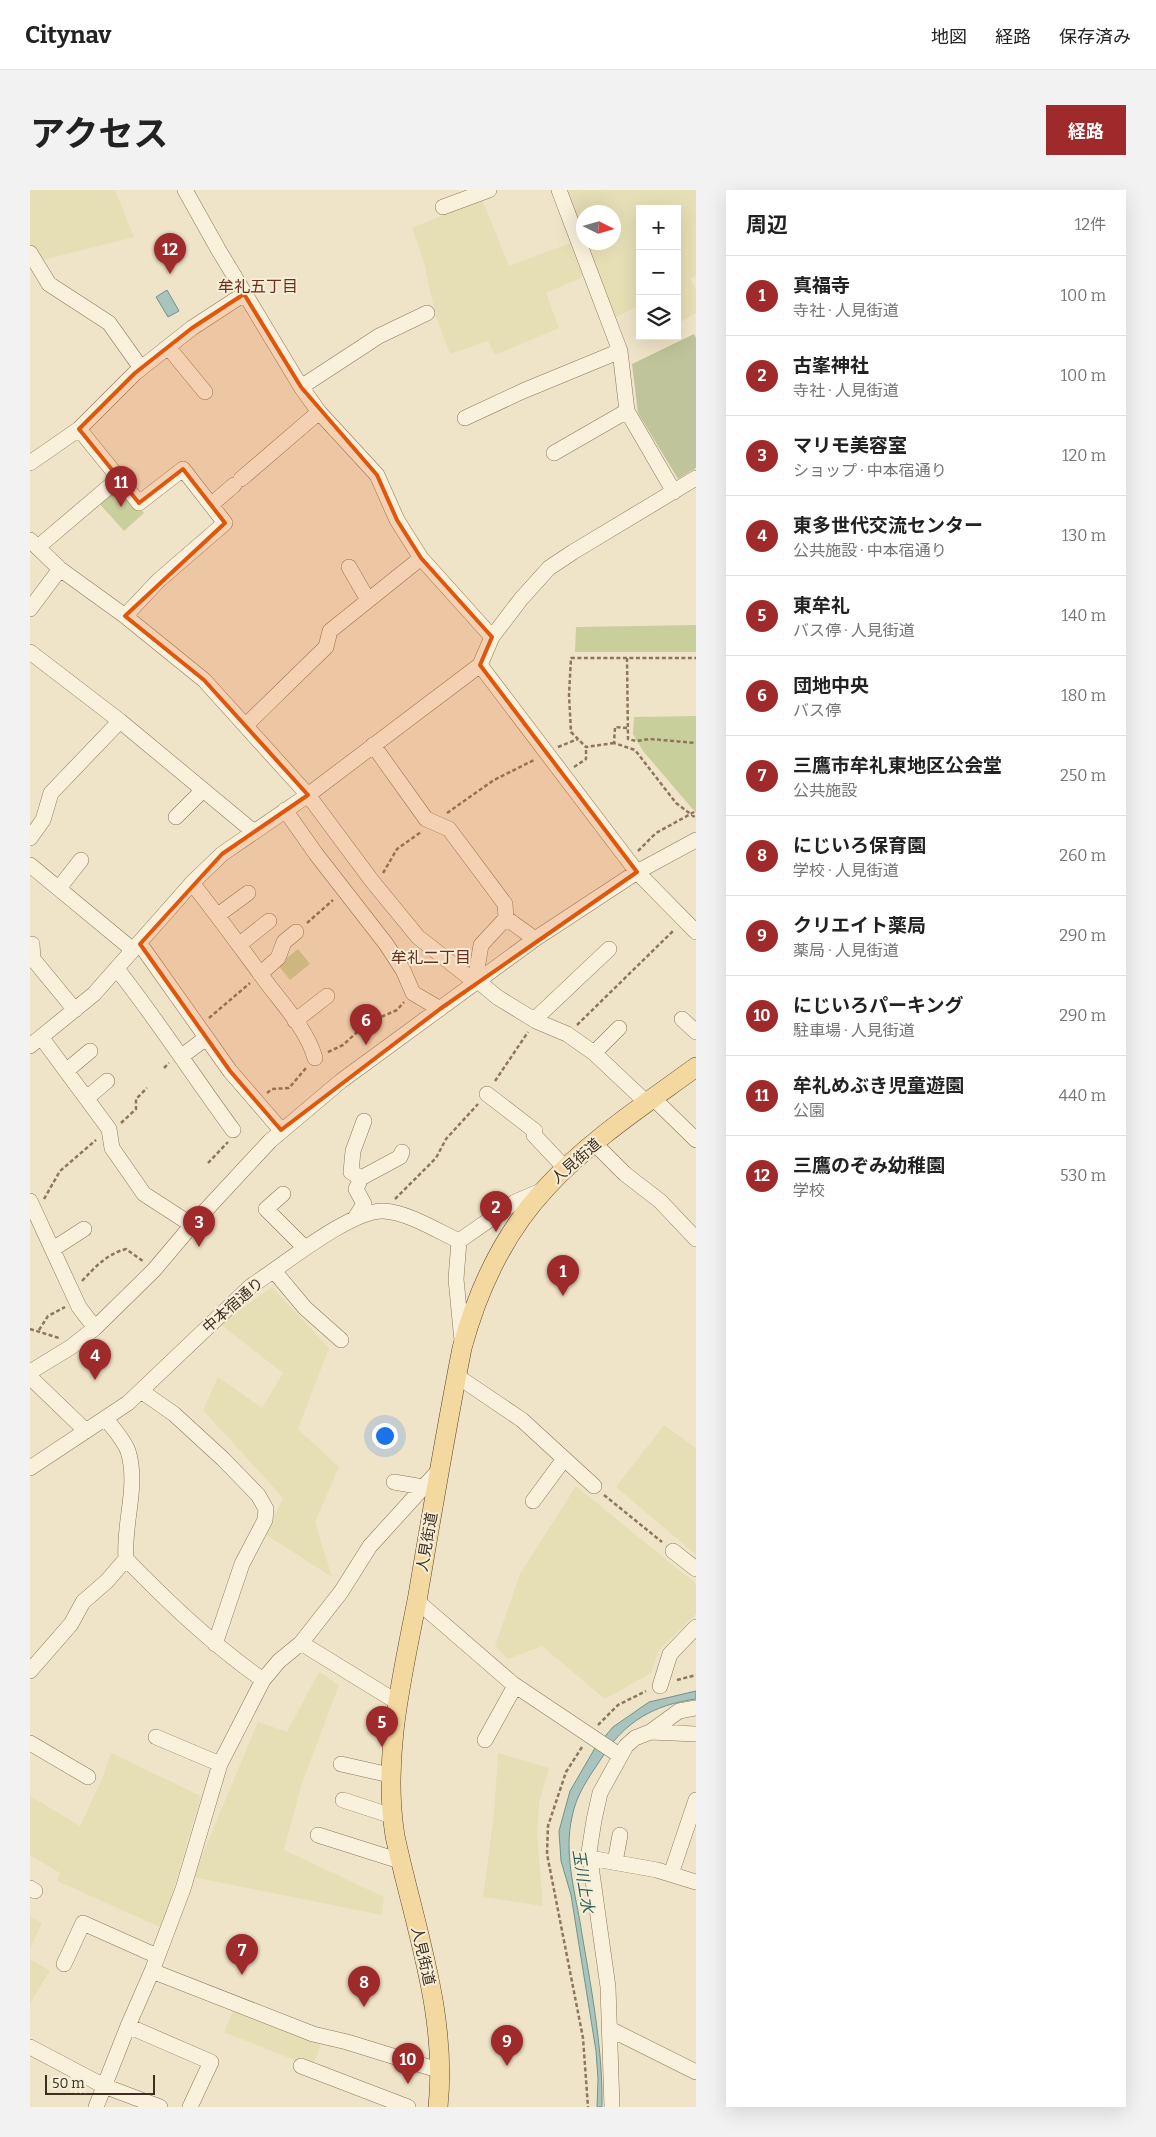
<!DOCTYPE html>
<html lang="ja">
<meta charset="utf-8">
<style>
body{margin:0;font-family:Bitter,"Noto Sans JP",serif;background:#f2f2f2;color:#222}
.controls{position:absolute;right:15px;top:15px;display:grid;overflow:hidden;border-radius:0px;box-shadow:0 5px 20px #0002}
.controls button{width:45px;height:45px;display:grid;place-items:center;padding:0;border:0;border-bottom:1px solid #e0e0e0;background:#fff;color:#222;font:25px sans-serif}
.compass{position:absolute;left:546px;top:15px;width:45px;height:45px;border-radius:50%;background:#fff;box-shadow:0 5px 20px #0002;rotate:95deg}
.scale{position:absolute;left:15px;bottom:12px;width:110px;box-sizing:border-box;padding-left:5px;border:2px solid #3d2e20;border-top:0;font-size:14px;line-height:18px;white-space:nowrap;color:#3d2e20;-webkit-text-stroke:4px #f7eed8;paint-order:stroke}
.you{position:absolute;left:354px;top:1245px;width:18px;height:18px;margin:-12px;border:4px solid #fff;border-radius:50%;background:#1a73e8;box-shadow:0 0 0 8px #1a73e833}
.badge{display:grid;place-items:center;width:32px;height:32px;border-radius:50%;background:#9e2a2b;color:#fff;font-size:16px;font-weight:700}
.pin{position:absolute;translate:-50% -41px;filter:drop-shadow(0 1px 2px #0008)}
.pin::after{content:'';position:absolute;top:26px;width:18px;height:15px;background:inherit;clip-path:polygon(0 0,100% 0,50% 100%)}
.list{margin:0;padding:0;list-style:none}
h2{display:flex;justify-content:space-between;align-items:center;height:65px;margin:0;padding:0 20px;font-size:21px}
h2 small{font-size:16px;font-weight:400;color:#767676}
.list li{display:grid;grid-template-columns:32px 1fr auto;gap:15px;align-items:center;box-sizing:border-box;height:80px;padding:0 20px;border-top:1px solid #e0e0e0}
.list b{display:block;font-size:19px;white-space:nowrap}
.list p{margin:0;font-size:16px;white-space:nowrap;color:#767676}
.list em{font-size:16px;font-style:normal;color:#767676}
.icon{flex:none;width:28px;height:28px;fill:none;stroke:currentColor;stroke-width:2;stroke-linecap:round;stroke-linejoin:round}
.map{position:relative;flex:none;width:666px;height:1917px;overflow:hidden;border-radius:0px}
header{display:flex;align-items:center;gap:30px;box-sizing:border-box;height:70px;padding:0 25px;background:#fff;border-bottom:1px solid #e0e0e0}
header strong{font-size:24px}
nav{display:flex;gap:28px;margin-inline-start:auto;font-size:18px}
.intro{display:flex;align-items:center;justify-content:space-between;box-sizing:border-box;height:120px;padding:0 30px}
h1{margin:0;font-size:35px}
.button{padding:12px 22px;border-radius:0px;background:#9e2a2b;color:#fff;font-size:18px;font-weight:700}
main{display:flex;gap:30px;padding:0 30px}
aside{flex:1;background:#fff;border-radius:0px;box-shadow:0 5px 20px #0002}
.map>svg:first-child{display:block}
.farmland{fill:#e6deb5}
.green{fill:#c9cf9b}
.cemetery{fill:#bfc49a}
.water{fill:#a9c4bc;stroke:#6f938a}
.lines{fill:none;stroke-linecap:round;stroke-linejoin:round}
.minor-casing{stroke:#8d765c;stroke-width:16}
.major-casing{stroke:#5b4430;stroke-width:20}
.path{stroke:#8d765c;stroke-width:2.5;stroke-dasharray:4 2.5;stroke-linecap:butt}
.minor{stroke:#faf1dc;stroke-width:15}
.major{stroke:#f3d9a0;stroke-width:19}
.marked{fill:#df570d;fill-opacity:0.2;stroke:#df570d;stroke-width:4;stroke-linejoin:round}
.labels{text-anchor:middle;stroke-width:4;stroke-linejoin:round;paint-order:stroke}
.street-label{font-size:15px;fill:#3d2e20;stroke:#f7eed8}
.neighbourhood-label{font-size:16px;fill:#6b2e1e;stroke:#f7eed8}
.water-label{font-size:16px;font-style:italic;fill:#2f5d5a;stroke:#f7eed8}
</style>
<header>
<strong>Citynav</strong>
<nav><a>地図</a><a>経路</a><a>保存済み</a></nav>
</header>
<div class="intro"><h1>アクセス</h1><a class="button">経路</a></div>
<main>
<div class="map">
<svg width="666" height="1917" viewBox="0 0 666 1917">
<rect width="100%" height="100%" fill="#f0e4c8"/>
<path class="farmland" d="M0,0H85L104,47L0,73Z
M534,0H666V85L660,89L666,100V123L647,134V19H610V115L584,128L555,53L584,52V22H554L553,50Z
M452,9L479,76L540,53L553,87L516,103L529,138L465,165L458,151L420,164L406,127L396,82V78L382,38Z
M242,1097L299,1158L268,1239L309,1277L285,1332L302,1387L235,1344L253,1308L173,1220L188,1187L232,1218L253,1183L190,1134Z
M634,1235L666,1258V1365L586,1297Z
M546,1296L666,1394V1424L629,1460L621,1483L575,1509L512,1456L478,1469L465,1456L490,1384Z
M289,1482L309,1495L271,1596L254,1660L354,1707L352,1725L163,1687L228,1532L257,1542Z
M81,1563L171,1606L132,1738L27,1691L30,1683L0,1665V1606L50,1636L72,1589Z
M468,1563L519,1578L509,1613L507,1645L513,1716L453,1707L464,1625Z
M0,1726L12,1733L0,1758Z
M0,1769L20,1781L0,1813Z
M204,1819L291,1855L282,1877L194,1842Z"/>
<path class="green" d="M88,293L114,323L94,341L67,311Z
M666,435V462H545L546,437Z
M666,526V623L613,561L603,544L604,527Z
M268,759L280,774L260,790L248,775Z"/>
<path class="cemetery" d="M664,144L666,148V278L648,289L608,223L602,174Z"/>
<path class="water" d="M137,100L149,121L138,127L126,107Z
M666,1501V1509C623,1515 594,1532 571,1569C559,1587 546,1605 542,1627C534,1662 544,1698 550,1732C560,1793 573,1855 572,1917H567L568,1889L566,1861L541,1705L531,1671L529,1641L540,1601L565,1558L583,1537L619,1512Z"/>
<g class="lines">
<g class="minor-casing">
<path id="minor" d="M155,0L188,59L271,197L289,222L347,285L367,330L391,368L462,447
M529,0L590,161L597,221L644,302
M413,17L459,0
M0,63L19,94L79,133L111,178
M138,157L175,202
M271,197L349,146L397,123
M435,228L493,201L590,161
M49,239L109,313L153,279L195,333L129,390L95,426
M524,263L597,221
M0,273L49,239L105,183L162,138L214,104
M211,289L289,222
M181,315L204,295
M0,350L30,379L95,426L174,490L278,605L342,691L388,747L445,792
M8,357L88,289
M319,377L338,410
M0,419L30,379
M0,462L90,531L224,642
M450,475L607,682L666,742
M216,535L296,457L300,441L391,368
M343,555L396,629L419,639L475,714L476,728L505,749
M255,620L286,664L356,754L373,780L383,803L410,819
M146,627L173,600
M0,648L13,630L21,603L90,531
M0,675L103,760
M162,693C189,727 214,762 240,797C257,819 277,841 285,868
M29,698L51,670
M188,725L218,703
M2,754L3,769L45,820
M110,754L200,881L251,940
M210,754L239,731
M87,779C128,831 164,887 203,940
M447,779L451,755L476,728
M230,784L248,768L254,752L266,742
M448,791L467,807L506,831L537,844L564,863L617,913
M505,829L579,759
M652,829L666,842
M265,831L297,806
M11,847L79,939L82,958L114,1004L162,1035
M0,856L64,804L162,693L192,664L278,605L450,475L462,447L491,409L519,378L543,362L666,288
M564,863L589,838
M152,866L176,848
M36,881L60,861
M457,904L505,941L504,945L535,978
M57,908L77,891
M623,908L666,950
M565,954L595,984L630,1011L666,1049
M331,988L321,982L323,961L334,931
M253,1004L236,1019L275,1058
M0,1011L49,1117L65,1138
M325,1028L334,1014L326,999L331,988L370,967L372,962
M23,1059L54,1039
M244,1081L275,1118L311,1150
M432,1151L426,1089L429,1051L485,1012L513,1000
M0,1182L41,1157L65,1138L124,1080L162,1035L240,951L311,891L505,749L607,682L666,650
M0,1183L4,1191L56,1241
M427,1186L492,1230L564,1296
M111,1201L144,1224L193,1269L228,1305L236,1319L235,1330L212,1374L185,1454
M76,1229C83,1238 94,1250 98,1261C109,1296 93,1333 96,1369C139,1413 183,1455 233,1490
M0,1278L98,1213L221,1096C251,1077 321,1019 354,1021C377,1022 408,1041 429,1051
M364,1292L393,1297
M503,1311L534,1269
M643,1361L666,1379
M387,1411L483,1494L589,1565
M271,1453L367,1512
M0,1481L41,1434L53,1412L77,1391L96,1369
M630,1496L640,1464L666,1437
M620,1542L666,1544
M126,1547L190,1574
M455,1550L485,1496
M0,1553L58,1587
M311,1574L360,1585
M313,1610L362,1626
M288,1645L370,1671
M560,1668L627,1680L666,1692
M585,1672L590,1645
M641,1684L666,1610
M0,1698L5,1701
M34,1774L53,1733L127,1766
M122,1781L283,1844L317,1852L411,1881
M98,1836L181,1872L160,1917
M580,1839L666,1882
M0,1857L74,1896L130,1917
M271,1876L378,1917
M66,1917L98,1836L122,1781L153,1699L190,1574L233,1490L249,1471L271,1453L311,1402L340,1356L410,1279
M582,1917L578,1797L559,1662L564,1630L570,1603L596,1556L605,1548L620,1542L649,1521L666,1518"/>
</g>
<g class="major-casing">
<path id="major" d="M408,1917C418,1825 384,1735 365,1646C352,1565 373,1484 388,1405C402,1322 416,1240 432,1158C448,1099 474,1043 516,998C559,951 614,915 666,877"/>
</g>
<path class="path" d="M597,468L598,549L606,551L620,549L666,553
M597,538L585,537L584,553L605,560L646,613L666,628
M584,553L556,557L541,542L539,505L541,468H666
M528,557L548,549
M544,577L556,569V557
M417,623L464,590L504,570
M608,661L626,643L666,621
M353,683L367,659L391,642
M277,733L303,710
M179,828L220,793
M547,835L643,741
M298,862L313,855L337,833L367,820L374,812
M134,878L139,873
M465,891L498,842
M237,903L242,899L259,898L276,878
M91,933L106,919V909L117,898
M178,973L198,952
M14,1009L30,981L66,950
M365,1009L406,968L416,949L448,914
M52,1091C66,1076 77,1064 96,1059L113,1071
M0,1139L29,1148
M9,1140L18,1126L35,1117
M574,1305L632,1352
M647,1490L666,1485
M568,1535L588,1515L616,1501
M552,1557L536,1582L518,1636L517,1664L553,1848L558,1917"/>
<use href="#minor" class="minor"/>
<use href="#major" class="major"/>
</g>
<path class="marked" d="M214,104L271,197L347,285L367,330L391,368L462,447L450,475L607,682L410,819L251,940L200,881L110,754L192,664L278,605L174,490L95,426L195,333L153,279L109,313L49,239L105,183L162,138Z"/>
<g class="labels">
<g class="street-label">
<text transform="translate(546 971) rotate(-41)" y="5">人見街道</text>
<text transform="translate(203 1115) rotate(-41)" y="5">中本宿通り</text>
<text transform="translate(397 1352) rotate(-80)" y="5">人見街道</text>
<text transform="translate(393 1766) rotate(77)" y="5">人見街道</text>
</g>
<g class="neighbourhood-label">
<text x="228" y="102">牟礼五丁目</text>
<text x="401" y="773">牟礼二丁目</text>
</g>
<g class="water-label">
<text transform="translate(554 1691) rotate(81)" y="6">玉川上水</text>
</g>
</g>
</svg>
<div class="controls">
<button>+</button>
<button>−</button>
<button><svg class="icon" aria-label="layers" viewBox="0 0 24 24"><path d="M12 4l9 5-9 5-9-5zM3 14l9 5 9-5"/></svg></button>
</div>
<svg class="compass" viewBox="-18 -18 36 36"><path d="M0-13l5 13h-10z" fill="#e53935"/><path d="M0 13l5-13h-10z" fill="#767676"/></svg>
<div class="scale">50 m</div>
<div class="you"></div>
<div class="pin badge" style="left:533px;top:1106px">1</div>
<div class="pin badge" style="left:466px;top:1042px">2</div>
<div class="pin badge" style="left:169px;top:1057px">3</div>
<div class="pin badge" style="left:65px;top:1190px">4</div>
<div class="pin badge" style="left:352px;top:1557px">5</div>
<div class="pin badge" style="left:336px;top:855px">6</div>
<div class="pin badge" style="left:212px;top:1785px">7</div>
<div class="pin badge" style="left:334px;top:1817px">8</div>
<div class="pin badge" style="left:477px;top:1876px">9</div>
<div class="pin badge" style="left:378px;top:1894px">10</div>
<div class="pin badge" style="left:91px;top:317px">11</div>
<div class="pin badge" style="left:140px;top:84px">12</div>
</div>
<aside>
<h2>周辺<small>12件</small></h2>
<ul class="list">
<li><span class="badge">1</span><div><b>真福寺</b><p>寺社 · 人見街道</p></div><em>100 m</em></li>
<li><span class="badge">2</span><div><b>古峯神社</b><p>寺社 · 人見街道</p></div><em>100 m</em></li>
<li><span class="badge">3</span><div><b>マリモ美容室</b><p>ショップ · 中本宿通り</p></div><em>120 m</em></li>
<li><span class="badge">4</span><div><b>東多世代交流センター</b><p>公共施設 · 中本宿通り</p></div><em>130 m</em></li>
<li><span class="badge">5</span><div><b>東牟礼</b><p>バス停 · 人見街道</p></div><em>140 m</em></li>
<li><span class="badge">6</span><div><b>団地中央</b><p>バス停</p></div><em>180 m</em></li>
<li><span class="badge">7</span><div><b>三鷹市牟礼東地区公会堂</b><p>公共施設</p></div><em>250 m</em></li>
<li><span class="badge">8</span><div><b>にじいろ保育園</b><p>学校 · 人見街道</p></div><em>260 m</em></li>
<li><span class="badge">9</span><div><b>クリエイト薬局</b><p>薬局 · 人見街道</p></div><em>290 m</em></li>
<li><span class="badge">10</span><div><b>にじいろパーキング</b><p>駐車場 · 人見街道</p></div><em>290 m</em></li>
<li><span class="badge">11</span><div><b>牟礼めぶき児童遊園</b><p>公園</p></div><em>440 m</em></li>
<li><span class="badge">12</span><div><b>三鷹のぞみ幼稚園</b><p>学校</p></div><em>530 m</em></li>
</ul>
</aside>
</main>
